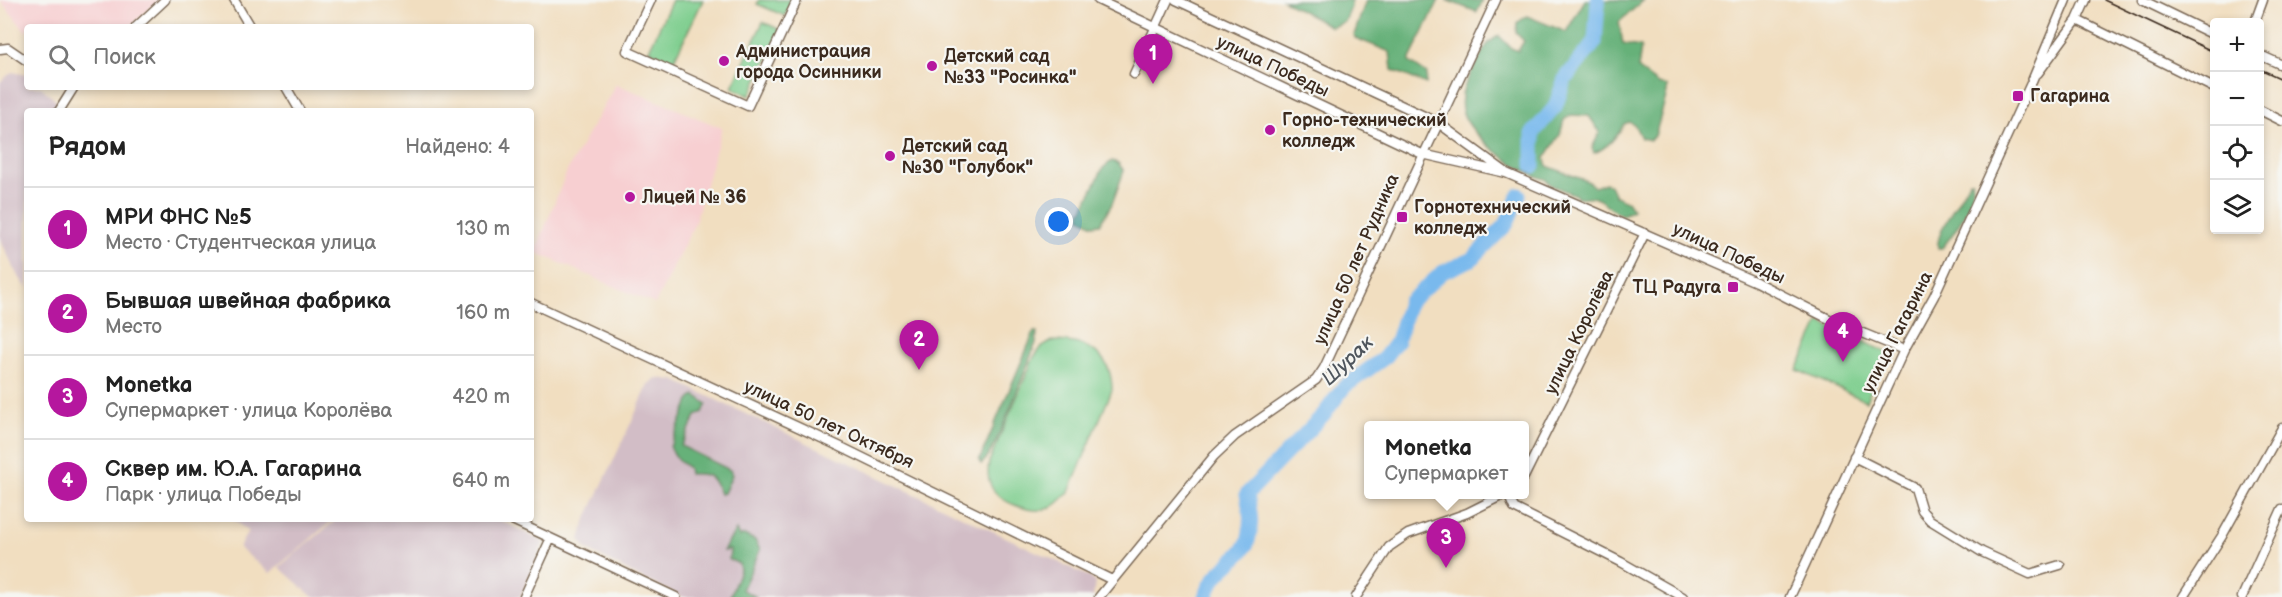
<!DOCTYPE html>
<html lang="ru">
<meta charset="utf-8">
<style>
body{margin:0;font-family:"Balsamiq Sans",sans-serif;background:#f2f2f2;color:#222}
.controls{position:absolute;right:18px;top:18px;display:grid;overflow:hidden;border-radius:6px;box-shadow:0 3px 9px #0003}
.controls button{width:54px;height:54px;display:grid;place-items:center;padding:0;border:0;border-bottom:2px solid #e0e0e0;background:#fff;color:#222;font:30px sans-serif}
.you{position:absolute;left:1059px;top:222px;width:21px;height:21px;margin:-15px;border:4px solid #fff;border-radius:50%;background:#1a73e8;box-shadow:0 0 0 9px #1a73e833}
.badge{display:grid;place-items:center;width:39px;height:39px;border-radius:50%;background:#b5179e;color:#fff;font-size:20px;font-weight:700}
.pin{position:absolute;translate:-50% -50px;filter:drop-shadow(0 2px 3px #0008)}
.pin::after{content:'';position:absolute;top:32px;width:21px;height:18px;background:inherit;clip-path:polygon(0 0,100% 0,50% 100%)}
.popup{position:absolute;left:1364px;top:421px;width:165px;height:78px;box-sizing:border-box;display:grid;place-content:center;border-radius:6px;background:#fff;filter:drop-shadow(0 2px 4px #0005);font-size:20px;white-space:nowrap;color:#767676}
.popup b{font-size:22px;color:#222}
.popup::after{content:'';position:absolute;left:50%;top:100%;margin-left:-12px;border:12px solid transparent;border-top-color:#fff}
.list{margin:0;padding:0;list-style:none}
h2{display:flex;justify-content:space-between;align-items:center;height:78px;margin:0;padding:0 24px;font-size:26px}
h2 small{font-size:20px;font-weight:400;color:#767676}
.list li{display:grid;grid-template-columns:39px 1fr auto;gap:18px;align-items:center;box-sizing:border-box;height:84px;padding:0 24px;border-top:2px solid #e0e0e0}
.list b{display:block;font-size:22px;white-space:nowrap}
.list p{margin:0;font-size:20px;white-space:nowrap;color:#767676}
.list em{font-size:20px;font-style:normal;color:#767676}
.icon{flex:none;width:33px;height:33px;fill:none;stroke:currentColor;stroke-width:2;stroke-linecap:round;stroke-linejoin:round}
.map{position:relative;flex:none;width:2282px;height:597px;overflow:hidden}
.search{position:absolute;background:#fff;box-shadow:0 3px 9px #0003;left:24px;top:24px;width:510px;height:66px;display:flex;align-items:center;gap:15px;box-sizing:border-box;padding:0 21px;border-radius:6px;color:#767676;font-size:22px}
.panel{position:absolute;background:#fff;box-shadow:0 3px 9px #0003;left:24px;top:108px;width:510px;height:414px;border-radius:6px}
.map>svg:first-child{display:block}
.built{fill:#f7cfd1}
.industrial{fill:#d2bdc6}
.green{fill:#7ece8e;stroke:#5c7c56;stroke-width:1.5}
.forest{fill:#66b179;stroke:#506e4c;stroke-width:1.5}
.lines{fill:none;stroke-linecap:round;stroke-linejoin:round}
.river{stroke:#79b9ed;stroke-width:15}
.minor-casing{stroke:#7b6957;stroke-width:11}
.minor{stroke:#fff;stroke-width:8}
.tram{stroke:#3b2a1e;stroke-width:1.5}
.poi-dot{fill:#b5179e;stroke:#f6f6f2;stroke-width:2}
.labels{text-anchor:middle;stroke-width:4.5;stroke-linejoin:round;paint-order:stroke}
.poi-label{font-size:18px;font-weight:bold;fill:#3b2a1e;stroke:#f6f6f2;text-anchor:start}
.street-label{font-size:18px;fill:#3b2a1e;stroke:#f6f6f2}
.water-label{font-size:20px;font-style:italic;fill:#4e555c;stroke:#f6f6f2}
</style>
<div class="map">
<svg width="2282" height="597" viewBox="0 0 2282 597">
<rect width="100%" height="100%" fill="#f6f6f2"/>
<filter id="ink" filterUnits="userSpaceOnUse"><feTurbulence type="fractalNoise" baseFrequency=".0167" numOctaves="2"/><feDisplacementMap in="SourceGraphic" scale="12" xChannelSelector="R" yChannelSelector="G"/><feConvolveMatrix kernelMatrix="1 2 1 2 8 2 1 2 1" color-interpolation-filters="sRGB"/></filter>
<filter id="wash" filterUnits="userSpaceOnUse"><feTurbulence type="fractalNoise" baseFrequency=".008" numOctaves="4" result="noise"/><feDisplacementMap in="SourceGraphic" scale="24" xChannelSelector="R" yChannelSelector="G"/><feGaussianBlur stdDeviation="1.35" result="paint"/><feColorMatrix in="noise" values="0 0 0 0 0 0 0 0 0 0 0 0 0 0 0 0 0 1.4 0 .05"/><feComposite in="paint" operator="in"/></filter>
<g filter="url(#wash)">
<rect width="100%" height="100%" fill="#f1dec0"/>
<path class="built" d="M0,0H159L129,27H27V33Z
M616,84L722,128L695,223L655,304L535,252L567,171Z"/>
<path class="industrial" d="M12,72L27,75V87H41L60,104L55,111H27V288L17,274L0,239V82Z
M656,378L674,380L1090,577L1095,582L1093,597H683L639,577L586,549L580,540L585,522L648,386Z
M232,519H334L270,573L239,548L248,531Z
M337,519H498L544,542L520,597H313L279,567Z"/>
<path class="green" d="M672,0H703L673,62L649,50Z
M759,0H793L785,16L757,4Z
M763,22L781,30L750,96L732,87Z
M1820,322L1888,353L1866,401L1797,370Z
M1052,341C1087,341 1112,353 1112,390L1069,492C1063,498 1058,505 1050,508C1033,515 999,503 991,486C987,478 988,470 989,462L1034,357L1041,348Z"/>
<path class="forest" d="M1283,0H1351V7L1345,22L1331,27Z
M1366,0H1439L1410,59V62L1427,74L1426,84L1392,70L1390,52L1355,38L1354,35Z
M1446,0H1483L1477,12Z
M1585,0H1644L1619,22L1623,44L1641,47L1638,69L1658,84L1667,86V93L1655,136L1650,140L1641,138L1635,126L1629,122L1624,124C1618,136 1607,148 1594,153L1592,148L1600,132L1589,116L1571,115L1564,120L1560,135L1545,158L1547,166L1587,181L1595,187L1605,183L1610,185L1615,196L1627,201L1633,210L1623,215C1610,212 1606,200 1592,197C1588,196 1583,198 1577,198L1576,195L1551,185L1545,179C1520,173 1467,135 1462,109C1459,92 1468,78 1476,65C1482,53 1486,42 1499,36L1511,48L1518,51L1524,41L1516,33L1517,23L1527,16L1566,32Z
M1112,161L1118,163L1124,171L1112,204L1100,224L1093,225L1081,218V213L1103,168Z
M1969,181H1972C1978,199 1953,235 1942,248H1938C1935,232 1962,198 1969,181Z
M1034,332H1037L1036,343C1028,362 994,458 981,464L979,461Z
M695,395L707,404L703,412L696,416L681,446L730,470L732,475L724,493L720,494C713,475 709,473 689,474L688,468L678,460L670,447L689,401Z
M736,530L739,537L744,535L755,540L760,550L742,590L757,597H730L740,570L739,564L729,559L730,550L723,551Z"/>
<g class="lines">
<path class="river" d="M1533,166V133L1555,107L1565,79L1595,42L1598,0
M1206,597C1213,568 1242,560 1248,541C1253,525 1250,510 1247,494L1324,414L1344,387L1384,358L1397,341L1409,302L1443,272L1472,259L1506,225L1519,195"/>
</g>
</g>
<g filter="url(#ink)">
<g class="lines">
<g class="minor-casing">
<path id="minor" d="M234,0L250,27
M651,0L627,51L748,106L797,0
M1098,0L1422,154L1506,173L1756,282L1831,320L1904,350
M1176,0L1437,122L1504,171
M2142,0L2214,35
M2077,20L2214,88
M2255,22L2263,0
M136,27L165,0
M0,49L8,48L27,61
M2260,55L2282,65
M2038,73L2077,20L2086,0
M1134,74L1168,0
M286,87L300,111
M2260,110L2282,121
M59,111L74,87
M531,303L843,448L1112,580
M1854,457L1915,488L1922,511L1930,520L1982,552L2030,574L2060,565
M1524,477L1645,233
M1508,494L1514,508L1621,562L1683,597
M510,519L676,597
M524,597L550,540
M1099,597L1214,456L1235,436L1316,380L1324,368L1496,0
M1356,597L1389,547L1408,534L1467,513L1505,494
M1790,597L1904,350L1934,296L2032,81L2066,0
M2183,597L2222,536L2282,428
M2242,597L2282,509"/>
</g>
<use href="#minor" class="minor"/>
<path class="tram" d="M2104,0L2214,52
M2260,69L2282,79"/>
</g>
</g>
<g class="poi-dot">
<circle cx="724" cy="61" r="6"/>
<circle cx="932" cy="66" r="6"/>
<rect x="2012" y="90" width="12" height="12" rx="3"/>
<circle cx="1270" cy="130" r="6"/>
<circle cx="890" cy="156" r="6"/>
<circle cx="630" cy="197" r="6"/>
<rect x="1396" y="211" width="12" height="12" rx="3"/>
<rect x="1727" y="281" width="12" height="12" rx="3"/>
</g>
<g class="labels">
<g class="poi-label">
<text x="736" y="57">Администрация<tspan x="736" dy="21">города Осинники</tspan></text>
<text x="944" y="62">Детский сад<tspan x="944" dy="21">№33 "Росинка"</tspan></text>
<text x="2030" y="102">Гагарина</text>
<text x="1282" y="126">Горно-технический<tspan x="1282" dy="21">колледж</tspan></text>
<text x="902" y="152">Детский сад<tspan x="902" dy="21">№30 "Голубок"</tspan></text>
<text x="642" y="203">Лицей № 36</text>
<text x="1414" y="213">Горнотехнический<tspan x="1414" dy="21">колледж</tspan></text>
<text x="1721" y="293" text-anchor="end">ТЦ Радуга</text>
</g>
<g class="street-label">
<text transform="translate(1273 66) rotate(25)" y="6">улица Победы</text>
<text transform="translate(1729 253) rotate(25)" y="6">улица Победы</text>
<text transform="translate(1356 259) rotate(-66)" y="6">улица 50 лет Рудника</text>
<text transform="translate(1579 332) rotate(-64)" y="6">улица Королёва</text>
<text transform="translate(1897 332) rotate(-63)" y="6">улица Гагарина</text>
<text transform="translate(829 424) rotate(25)" y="6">улица 50 лет Октября</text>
</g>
<g class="water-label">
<text transform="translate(1347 360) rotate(-43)" y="7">Шурак</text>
</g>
</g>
</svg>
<div class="controls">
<button>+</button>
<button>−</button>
<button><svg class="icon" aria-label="locate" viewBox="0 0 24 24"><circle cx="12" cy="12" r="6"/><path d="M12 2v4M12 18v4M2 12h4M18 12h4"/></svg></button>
<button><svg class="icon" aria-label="layers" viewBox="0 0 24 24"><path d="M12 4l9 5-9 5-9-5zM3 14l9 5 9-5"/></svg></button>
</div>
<div class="you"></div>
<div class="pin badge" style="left:1153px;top:84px">1</div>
<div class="pin badge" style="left:919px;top:370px">2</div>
<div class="pin badge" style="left:1446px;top:568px">3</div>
<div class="popup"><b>Monetka</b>Супермаркет</div>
<div class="pin badge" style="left:1843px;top:362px">4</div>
<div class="search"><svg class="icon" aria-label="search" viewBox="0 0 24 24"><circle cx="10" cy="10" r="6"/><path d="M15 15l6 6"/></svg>Поиск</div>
<section class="panel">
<h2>Рядом<small>Найдено: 4</small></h2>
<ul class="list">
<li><span class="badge">1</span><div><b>МРИ ФНС №5</b><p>Место · Студентческая улица</p></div><em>130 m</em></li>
<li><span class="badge">2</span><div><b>Бывшая швейная фабрика</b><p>Место</p></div><em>160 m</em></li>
<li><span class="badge">3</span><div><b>Monetka</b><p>Супермаркет · улица Королёва</p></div><em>420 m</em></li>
<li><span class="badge">4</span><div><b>Сквер им. Ю.А. Гагарина</b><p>Парк · улица Победы</p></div><em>640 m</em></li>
</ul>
</section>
</div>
